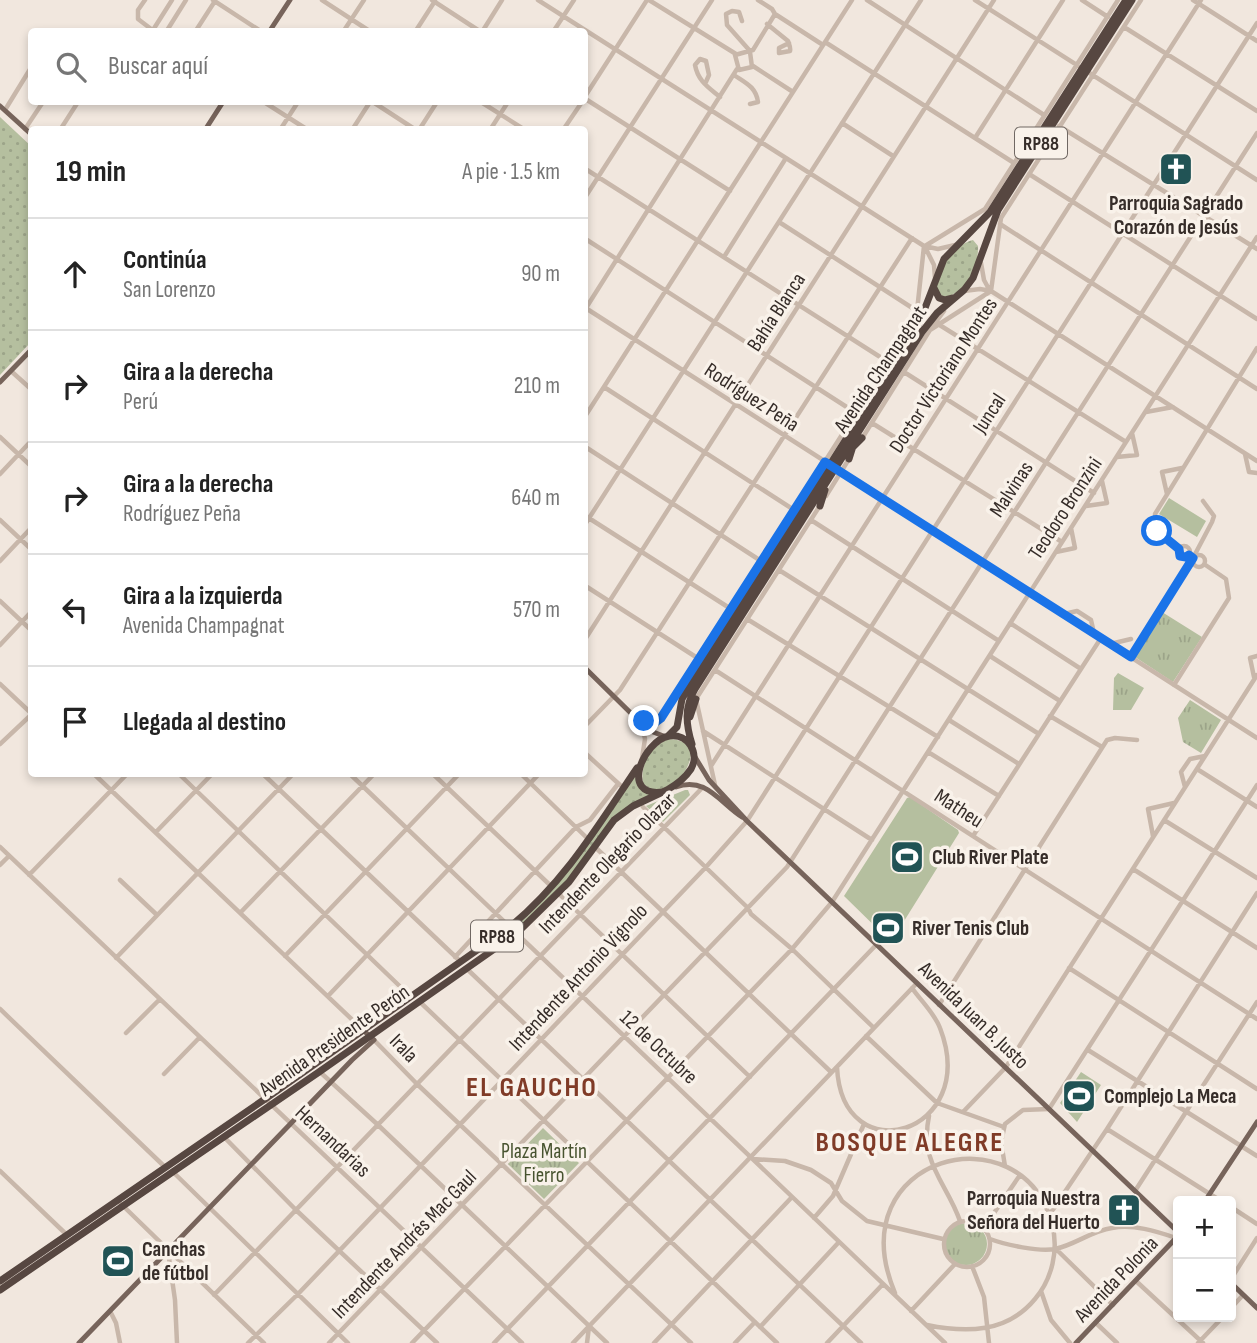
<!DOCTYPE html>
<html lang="es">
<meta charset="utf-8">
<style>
body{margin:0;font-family:"Sofia Sans Condensed",sans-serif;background:#f2f2f2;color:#222}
.controls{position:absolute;right:21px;bottom:21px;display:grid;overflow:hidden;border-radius:7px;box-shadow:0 4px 10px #0003}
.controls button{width:63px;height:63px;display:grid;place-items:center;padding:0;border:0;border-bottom:2px solid #e0e0e0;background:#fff;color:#222;font:35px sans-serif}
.stop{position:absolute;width:21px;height:21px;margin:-16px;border:5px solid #1a73e8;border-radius:50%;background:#fff}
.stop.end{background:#1a73e8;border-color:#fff;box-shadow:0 2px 7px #0008}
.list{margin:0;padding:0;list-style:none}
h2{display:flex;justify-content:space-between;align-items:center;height:91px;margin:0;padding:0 28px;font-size:30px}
h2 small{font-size:23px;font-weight:400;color:#767676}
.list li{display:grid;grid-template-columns:46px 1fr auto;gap:21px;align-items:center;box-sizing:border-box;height:112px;padding:0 28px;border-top:2px solid #e0e0e0}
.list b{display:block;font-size:26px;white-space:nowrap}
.list p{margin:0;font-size:23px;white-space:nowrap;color:#767676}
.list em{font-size:23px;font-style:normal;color:#767676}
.icon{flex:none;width:38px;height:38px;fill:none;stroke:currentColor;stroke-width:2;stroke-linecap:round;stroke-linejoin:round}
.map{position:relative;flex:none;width:1257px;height:1343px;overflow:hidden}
.search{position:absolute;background:#fff;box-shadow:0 4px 10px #0003;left:28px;top:28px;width:560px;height:77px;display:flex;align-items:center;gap:18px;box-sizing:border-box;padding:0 24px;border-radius:7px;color:#767676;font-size:26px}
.panel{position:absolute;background:#fff;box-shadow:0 4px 10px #0003;left:28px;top:126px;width:560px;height:651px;border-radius:7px}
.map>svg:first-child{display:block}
.grass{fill:url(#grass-dots)}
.park{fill:url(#park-tufts)}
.pitch{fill:#b5bf9f}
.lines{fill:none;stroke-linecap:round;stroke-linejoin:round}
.minor{stroke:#c8b7aa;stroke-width:4.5}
.major{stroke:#77645b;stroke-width:5}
.highway{stroke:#574741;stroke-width:7}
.route{stroke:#1a73e8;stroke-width:9}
.labels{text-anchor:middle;stroke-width:7;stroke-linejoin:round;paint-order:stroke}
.shield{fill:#f9f2ea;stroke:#706863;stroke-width:2}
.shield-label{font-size:19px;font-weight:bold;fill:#362d29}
.poi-label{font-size:21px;font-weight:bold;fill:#362d29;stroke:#f9f2ea;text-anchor:start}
.street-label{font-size:21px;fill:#362d29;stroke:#f9f2ea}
.park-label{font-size:21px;fill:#47532f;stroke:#f9f2ea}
.district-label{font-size:28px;font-weight:bold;letter-spacing:2px;fill:#803b27;stroke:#f9f2ea}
</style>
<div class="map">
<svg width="1257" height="1343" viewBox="0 0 1257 1343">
<defs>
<pattern id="grass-dots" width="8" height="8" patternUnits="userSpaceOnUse" patternTransform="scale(1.75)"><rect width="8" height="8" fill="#b5bf9f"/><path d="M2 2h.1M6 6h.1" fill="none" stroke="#9ca489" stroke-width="1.8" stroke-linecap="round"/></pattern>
<pattern id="park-tufts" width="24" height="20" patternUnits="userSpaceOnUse" patternTransform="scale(1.75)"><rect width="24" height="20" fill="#b5bf9f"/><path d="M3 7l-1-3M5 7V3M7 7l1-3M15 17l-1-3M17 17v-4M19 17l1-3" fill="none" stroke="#9ca489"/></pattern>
</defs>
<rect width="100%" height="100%" fill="#f1e7de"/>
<path class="grass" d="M0,117L32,147L31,342L0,375Z
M973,240L978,246C979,266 965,296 943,297C941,295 937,290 937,287C934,271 957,243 973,240Z
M668,739C716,740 676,796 653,790C650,789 647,786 643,784C640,763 650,748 668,739Z
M634,775L636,779L651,795L632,804L557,893L519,927L518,924L529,915Z"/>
<path class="park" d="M1162,612L1202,637L1173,682L1135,657Z
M1118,673L1144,688L1131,710H1113L1114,678Z
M1190,700L1221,720L1201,753L1183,742L1178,718Z
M685,790H688L690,795L663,822L646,806Z
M543,1128L579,1163L544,1199L508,1164Z
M945 1244a21 21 0 1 1 42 0a21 21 0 1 1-42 0Z"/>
<path class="pitch" d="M1169,498L1206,521L1197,537L1159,514Z
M910,797L958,830L959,833L891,942L844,896L907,798Z
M1081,1072L1101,1085L1077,1122L1060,1103Z"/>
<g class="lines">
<path class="minor" d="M145,0L138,10V19L155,32
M213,0L262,32
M322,0L371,32
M432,0L481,32
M538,0L924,246L938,249L955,245
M649,0L736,54
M758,0L772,9L775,14L823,45
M867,0L1044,115
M975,0L1257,180
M1082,0L1108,17
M1193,0L1257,41
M742,21L739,12L732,11L726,14L727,25L750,51V52L752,67L739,70L735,55L753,50L775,14
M767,24L788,41C789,44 791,48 790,51L779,53V48L789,43
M1124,27L1257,111
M153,30L172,0
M166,32L186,0
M195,32L215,1
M343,32L364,0
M415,32L435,1
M482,32L502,0
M553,32L574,0
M825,42L1014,163
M753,66L793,92
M734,75C746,83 756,87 758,102L750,104
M705,84L709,75L706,61L700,59L695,65C698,81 708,87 720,97
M584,98L730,191
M584,98L647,0
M264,102L308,130
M373,102L416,130
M481,102L525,130
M5,110L32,66
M842,123L893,156
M1059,126L1257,249
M25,129L43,102
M60,130L78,102
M280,130L298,102
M352,130L370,102
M419,130L437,102
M490,130L508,102
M563,130L582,102
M975,138L1063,0
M584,168L888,362
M1029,174L1257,319
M584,199L712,0
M779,222L917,311
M1000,224L1257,389
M584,238L856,413
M925,246L985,209L1118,0
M925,247L934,265L935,278
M724,257L786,158
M981,263L984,280L990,291
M964,291L980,289L991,291L1257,461
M991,291L1001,218L1141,0
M584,307L1257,738
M586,308L737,69
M938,324L1126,442
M933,326L944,311
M11,371L32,390
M904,372L1094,493
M604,387L794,510
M1146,412L1173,407
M584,418L852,0
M872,423L1062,542
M0,437L32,467
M861,440L930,330L991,291
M584,446L761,561
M1245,454L1249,472L1257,473
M1117,457L1137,455L1132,433
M0,474L32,440
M1167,494L1162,472L1182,468
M826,496L849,459
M1086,506L1107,503L1102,481
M584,515L731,609
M0,520L32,550
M811,520L999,641
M584,526L921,0
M1178 552a6 6 0 1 1 12 0a6 6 0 1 1-12 0Z
M1179,549L1158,533L1155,514L1257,348
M1056,552L1075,548L1071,528
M1193 561a6 6 0 1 1 12 0a6 6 0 1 1-12 0Z
M0,561L32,527
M779,570L1039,734
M584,585L699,659
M0,601L32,631
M1064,614L1077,611L1091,620L1094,633
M747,619L938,737
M1010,623L1081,669
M584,641L994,0
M1110,644L1131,639
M0,645L32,611
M990,656L1060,701
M1131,657L1193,558L1212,522L1214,516L1203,501
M715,670L1257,1019
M1254,677L1250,658L1257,656
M0,684L32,714
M1174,685L1229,598L1226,579L1204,564
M1050,716L1102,747
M638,719L652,723L661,718L914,322L917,311L924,246
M949,720L1019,764
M642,725L645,739L642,758
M584,727L620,690L912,238
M703,731L872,840
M0,744L32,714
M584,752L620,785
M928,752L999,796
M711,766L1201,0
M1197,769L1257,807
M94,774L363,1030
M179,774L410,996
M263,774L461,962
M350,774L945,1343
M433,774L552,887
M521,774L588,839
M715,785L696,699L821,504
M1185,787L1181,772L1190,759L1205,756
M643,807L748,908L751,914L792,949L874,1028
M1164,820L1257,878
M156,832L212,774
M973,836L1101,638
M1153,836L1148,809L1174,803
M594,846L831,1072
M0,847L522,1343
M0,865L9,856
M1133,869L1257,948
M29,875L127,774
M120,880L157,915
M558,893L750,1077
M240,913L374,774
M285,956L459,774
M455,957L576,827L590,820L618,784
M116,958L293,774
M1069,968L1257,1089
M467,969L861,1343
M328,996L539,774
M420,1002L777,1343
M939,1005L1107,740L1115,738L1137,740
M0,1009L165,1167
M126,1033L160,999
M866,1036L937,1103L1004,1127
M374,1040L417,1084L691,1343
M1088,1050L1257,1156
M837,1067C842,1175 981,1134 940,1028C935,1014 921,1001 912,988
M320,1072L377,1124L607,1343
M164,1074L200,1037
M963,1112L1006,1067L1257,675
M929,1116C919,1163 947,1183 960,1221
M1107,1129L1221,1201
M224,1137L296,1210L437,1343
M753,1159L785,1161L811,1170L831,1183L842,1201L867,1221L943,1239
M1005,1166L1001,1142L1005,1124L1023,1110L1049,1109L1257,785
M0,1171L67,1235
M173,1172L348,1343
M1135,1191L1257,1002
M118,1201L264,1343
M1231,1207L1257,1224
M1050,1214L1107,1129L1257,893
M814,1218L833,1196L864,1124
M944 1244a23 23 0 1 1 46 0a23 23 0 1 1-46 0Z
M983,1229L1020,1175
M990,1239C1006,1245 1039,1252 1055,1249C1075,1245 1091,1231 1112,1228C1133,1224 1156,1231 1176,1238
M1056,1249L1113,1305
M168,1251L175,1300L177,1343
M972,1266L984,1297L989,1343
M1231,1279L1257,1238
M1136,1281L1203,1343
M1041,1291L1051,1320L1070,1343
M895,1293C837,1155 1022,1109 1052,1224C1059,1250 1052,1279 1035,1299C1007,1333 966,1333 927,1325
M214,1295L703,787
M1231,1308L1243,1295
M110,1311L116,1323L120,1343
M911,1311L955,1264
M1096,1323L1117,1343
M760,1327L839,1242
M248,1343L298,1294L706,867L747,821L1257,23
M329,1343L787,867L1257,133
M412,1343L792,949L832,902L1257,237
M494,1343L877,944
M573,1343L917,983
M587,1343L589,1327
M654,1343L792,1197
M735,1343L755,1322
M827,1343L883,1284
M1198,1343L1223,1317"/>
<path class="major" d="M269,32L290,0
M0,106L32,135
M205,130L223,102
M0,382L32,349
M584,667L648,730L666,737
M695,757L709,780L747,821L1178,1232
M676,787C706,776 720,803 742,817
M1205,1201L1257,1122
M1231,1283L1257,1308
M79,1343L352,1060L374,1040L363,1030
M1076,1343L1178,1236"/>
<path class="highway" d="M934,288L939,298L945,300L953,298
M852,448L862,438
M849,459L854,443
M820,506L825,490
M690,717L696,699
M668,736L677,727L682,699L693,680L918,326L944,259L990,212L1126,0
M692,744C686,725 684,707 695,689L922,332L937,313L964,290L973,278L998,210L1132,0
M0,1281L265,1099L510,927C566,880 597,827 637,768
M0,1290L319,1072L517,933L569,882L614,820L633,806L667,790C676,785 685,778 691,769C700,753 688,733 669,736C643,741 619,798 663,792"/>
</g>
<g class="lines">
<path class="route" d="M644,721L654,723L661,718L825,462L1131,657L1193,558L1189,555L1186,557L1180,556L1179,549L1157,531"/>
</g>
<defs>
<g id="church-square" transform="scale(1.75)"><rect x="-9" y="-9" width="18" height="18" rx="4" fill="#215355" stroke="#f9f2ea"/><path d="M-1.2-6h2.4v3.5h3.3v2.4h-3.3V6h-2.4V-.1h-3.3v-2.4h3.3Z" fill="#fff"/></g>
<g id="stadium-square" transform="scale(1.75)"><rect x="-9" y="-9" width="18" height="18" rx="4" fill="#215355" stroke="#f9f2ea"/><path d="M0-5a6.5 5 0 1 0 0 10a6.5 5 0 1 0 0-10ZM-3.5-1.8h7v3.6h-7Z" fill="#fff"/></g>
</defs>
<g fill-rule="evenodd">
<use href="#church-square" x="1176" y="169"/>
<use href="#stadium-square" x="907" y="857"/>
<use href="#stadium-square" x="888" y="928"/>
<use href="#stadium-square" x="1079" y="1096"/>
<use href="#church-square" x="1124" y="1210"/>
<use href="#stadium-square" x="118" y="1261"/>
</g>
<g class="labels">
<g class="shield">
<rect x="1015" y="127.5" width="52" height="31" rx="5"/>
<rect x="471" y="920.5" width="52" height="31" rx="5"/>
</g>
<g class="shield-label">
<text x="1041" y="150">RP88</text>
<text x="497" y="943">RP88</text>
</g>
<g class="poi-label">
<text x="1176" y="210" text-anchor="middle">Parroquia Sagrado<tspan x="1176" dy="24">Corazón de Jesús</tspan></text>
<text x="932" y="864">Club River Plate</text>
<text x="912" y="935">River Tenis Club</text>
<text x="1104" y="1103">Complejo La Meca</text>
<text x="1100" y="1205" text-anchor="end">Parroquia Nuestra<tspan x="1100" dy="24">Señora del Huerto</tspan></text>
<text x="142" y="1256">Canchas<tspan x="142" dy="24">de fútbol</tspan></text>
</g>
<g class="street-label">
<text transform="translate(776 312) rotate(-57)" y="7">Bahía Blanca</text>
<text transform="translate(880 369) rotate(-56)" y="7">Avenida Champagnat</text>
<text transform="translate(943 375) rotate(-57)" y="7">Doctor Victoriano Montes</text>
<text transform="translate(752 397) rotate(33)" y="7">Rodríguez Peña</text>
<text transform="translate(989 413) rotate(-57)" y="7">Juncal</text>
<text transform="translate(1011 489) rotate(-57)" y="7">Malvinas</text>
<text transform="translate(1065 508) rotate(-57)" y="7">Teodoro Bronzini</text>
<text transform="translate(959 808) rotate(33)" y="7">Matheu</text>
<text transform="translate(607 863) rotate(-46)" y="7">Intendente Olegario Olazar</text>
<text transform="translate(578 977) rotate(-47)" y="7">Intendente Antonio Vignolo</text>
<text transform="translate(974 1015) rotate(44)" y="7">Avenida Juan B. Justo</text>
<text transform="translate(334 1040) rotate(-35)" y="7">Avenida Presidente Perón</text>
<text transform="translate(659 1047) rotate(43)" y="7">12 de Octubre</text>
<text transform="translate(404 1048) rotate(46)" y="7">Irala</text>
<text transform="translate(333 1141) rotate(43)" y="7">Hernandarias</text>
<text transform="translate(404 1244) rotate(-46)" y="7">Intendente Andrés Mac Gaul</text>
<text transform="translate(1116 1279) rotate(-46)" y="7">Avenida Polonia</text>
</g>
<g class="park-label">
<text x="544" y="1158">Plaza Martín<tspan x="544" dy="24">Fierro</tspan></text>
</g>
<g class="district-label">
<text x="532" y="1096">EL GAUCHO</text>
<text x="910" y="1151">BOSQUE ALEGRE</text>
</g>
</g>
</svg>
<div class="controls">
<button>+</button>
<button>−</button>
</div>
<div class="stop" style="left:1157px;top:531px"></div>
<div class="stop end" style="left:644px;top:721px"></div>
<div class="search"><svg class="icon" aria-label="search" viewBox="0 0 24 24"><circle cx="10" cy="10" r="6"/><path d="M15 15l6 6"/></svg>Buscar aquí</div>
<section class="panel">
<h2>19 min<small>A pie · 1.5 km</small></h2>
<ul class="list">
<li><svg class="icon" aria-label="ahead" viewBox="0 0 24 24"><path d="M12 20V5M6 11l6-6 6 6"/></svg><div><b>Continúa</b><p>San Lorenzo</p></div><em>90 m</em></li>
<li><svg class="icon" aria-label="right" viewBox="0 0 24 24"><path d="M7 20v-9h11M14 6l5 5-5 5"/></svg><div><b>Gira a la derecha</b><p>Perú</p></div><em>210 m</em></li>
<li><svg class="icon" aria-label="right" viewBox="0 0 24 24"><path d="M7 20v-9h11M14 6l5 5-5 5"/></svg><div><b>Gira a la derecha</b><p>Rodríguez Peña</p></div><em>640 m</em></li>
<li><svg class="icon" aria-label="left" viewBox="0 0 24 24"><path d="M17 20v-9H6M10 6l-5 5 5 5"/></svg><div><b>Gira a la izquierda</b><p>Avenida Champagnat</p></div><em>570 m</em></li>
<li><svg class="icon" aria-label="arrive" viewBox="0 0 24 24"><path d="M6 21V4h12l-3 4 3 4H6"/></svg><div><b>Llegada al destino</b></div></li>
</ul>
</section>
</div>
